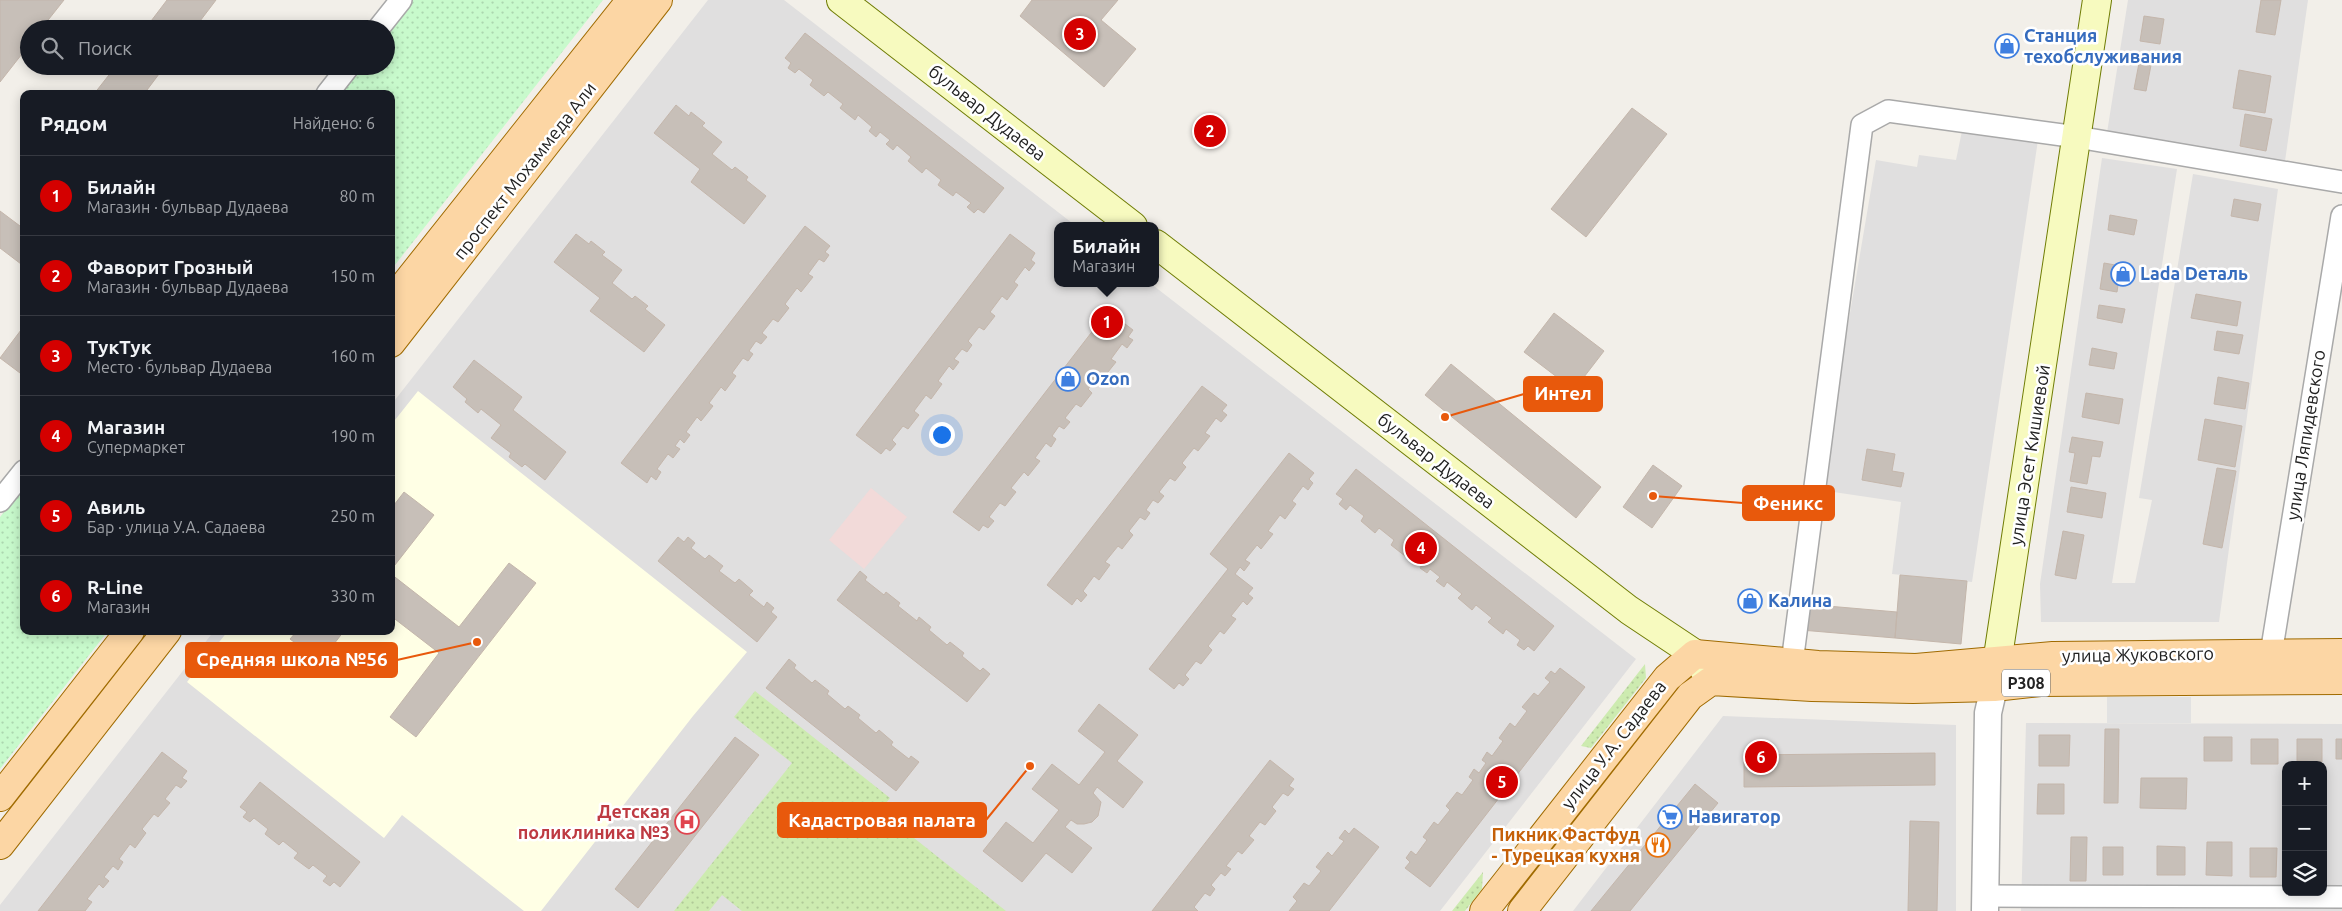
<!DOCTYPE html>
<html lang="ru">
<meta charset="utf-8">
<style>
body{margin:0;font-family:Ubuntu,sans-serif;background:#242831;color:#f1f3f6}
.controls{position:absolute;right:15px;bottom:15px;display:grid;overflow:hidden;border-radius:10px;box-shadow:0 2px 12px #0003}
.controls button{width:45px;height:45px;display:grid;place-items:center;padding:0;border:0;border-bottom:1px solid #363941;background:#171b24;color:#f1f3f6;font:25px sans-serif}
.you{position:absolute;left:941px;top:434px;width:18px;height:18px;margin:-12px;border:4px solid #fff;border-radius:50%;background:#1a73e8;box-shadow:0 0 0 8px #1a73e833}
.badge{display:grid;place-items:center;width:32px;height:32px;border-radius:50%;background:#d40000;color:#fff;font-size:16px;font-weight:700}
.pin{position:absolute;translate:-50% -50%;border:2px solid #fff;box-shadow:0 1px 5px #0006}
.popup{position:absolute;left:1054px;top:222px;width:105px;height:65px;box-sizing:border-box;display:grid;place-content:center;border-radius:10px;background:#171b24;filter:drop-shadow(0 1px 4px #0005);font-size:16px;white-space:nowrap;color:#9ea1a6}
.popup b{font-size:19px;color:#f1f3f6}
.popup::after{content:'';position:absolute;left:50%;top:100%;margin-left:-10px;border:10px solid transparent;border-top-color:#171b24}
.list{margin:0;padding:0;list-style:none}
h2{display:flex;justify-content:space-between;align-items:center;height:65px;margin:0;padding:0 20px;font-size:21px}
h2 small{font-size:16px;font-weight:400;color:#9ea1a6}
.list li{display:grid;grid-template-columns:32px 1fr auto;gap:15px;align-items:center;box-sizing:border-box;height:80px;padding:0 20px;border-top:1px solid #363941}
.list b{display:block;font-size:19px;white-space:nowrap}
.list p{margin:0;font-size:16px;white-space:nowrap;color:#9ea1a6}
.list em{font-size:16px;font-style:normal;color:#9ea1a6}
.icon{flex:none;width:28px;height:28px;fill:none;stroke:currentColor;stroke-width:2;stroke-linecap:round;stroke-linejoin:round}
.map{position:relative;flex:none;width:2342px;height:911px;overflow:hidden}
.search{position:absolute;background:#171b24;box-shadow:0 2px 12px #0003;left:20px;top:20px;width:375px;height:55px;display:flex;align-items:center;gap:12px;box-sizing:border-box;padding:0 18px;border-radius:28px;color:#9ea1a6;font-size:19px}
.panel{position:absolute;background:#171b24;box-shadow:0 2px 12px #0003;left:20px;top:90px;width:375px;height:545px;border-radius:10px}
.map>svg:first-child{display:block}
.residential{fill:#e0dfdf;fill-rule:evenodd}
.commercial{fill:#f2dad9}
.education{fill:#ffffe5}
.grass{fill:url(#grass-dots)}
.park{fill:url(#park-dots)}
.parking{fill:#e2e2e2}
.building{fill:#c7bfb8;stroke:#c4b6ab}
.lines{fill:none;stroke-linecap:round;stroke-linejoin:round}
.minor-casing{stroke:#a9a9a9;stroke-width:24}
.tertiary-casing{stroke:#a9a9a9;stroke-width:29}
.secondary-casing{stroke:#707d05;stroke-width:30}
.primary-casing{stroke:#a06b00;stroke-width:30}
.minor{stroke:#fff;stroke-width:21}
.tertiary{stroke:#fff;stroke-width:26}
.secondary{stroke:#f7fabf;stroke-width:28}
.primary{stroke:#fcd6a4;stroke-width:28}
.labels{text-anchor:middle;stroke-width:5;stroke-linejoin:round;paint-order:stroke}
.shield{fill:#fff;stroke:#646464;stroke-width:1}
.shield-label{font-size:16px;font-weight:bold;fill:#222}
.shop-label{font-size:18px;font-weight:bold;fill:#366cbe;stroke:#fff;text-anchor:start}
.street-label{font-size:18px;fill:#222;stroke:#fff}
.health-label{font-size:18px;font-weight:bold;fill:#be3a42;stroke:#fff;text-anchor:end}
.food-label{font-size:18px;font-weight:bold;fill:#c56008;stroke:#fff;text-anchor:end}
.leader{fill:none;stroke:#e8590c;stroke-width:2}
.callout-dot{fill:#e8590c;stroke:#fff;stroke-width:2}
.callout{fill:#e8590c;stroke:#e8590c;stroke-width:2}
.callout-label{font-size:19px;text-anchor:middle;font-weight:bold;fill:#fff}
</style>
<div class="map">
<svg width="2342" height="911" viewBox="0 0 2342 911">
<defs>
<pattern id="grass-dots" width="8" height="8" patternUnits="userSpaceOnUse" patternTransform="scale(1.25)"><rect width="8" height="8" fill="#cdebb0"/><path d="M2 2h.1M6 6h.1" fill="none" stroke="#b0c997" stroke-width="1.8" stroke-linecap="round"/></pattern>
<pattern id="park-dots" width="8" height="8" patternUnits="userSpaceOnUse" patternTransform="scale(1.25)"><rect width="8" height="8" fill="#c8facc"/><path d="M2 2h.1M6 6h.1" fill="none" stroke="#acd6af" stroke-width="1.8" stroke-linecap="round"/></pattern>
</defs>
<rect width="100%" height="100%" fill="#f2efe9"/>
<path class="residential" d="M708,0H784L1076,226H1058V283H1150L1636,659L1440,911H0V905L214,631H391V405Z
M2128,0H2308L2284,168L2106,139Z
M1962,131L2038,140L1972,582L1892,574L1901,502L1820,490L1876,160L1917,167L1919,155L1956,160Z
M2102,158L2177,169L2112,583H2135L2152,500L2139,498L2193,174L2278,189L2219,622H2041L2040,584Z
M1723,716L1956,725V911H1573Z
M2026,723L2342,724V911H2021ZM2286,765H2323V892H2286Z"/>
<path class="commercial" d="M871,488L907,517L864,569L829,540Z"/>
<path class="education" d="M418,391L747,652L693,716L541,911H524L402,815L384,838L187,682L228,631H391V425Z"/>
<path class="grass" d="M1645,664L1646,678L1591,748L1581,746Z
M755,691L890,798L880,811L1006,911H742L722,895L709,911H674L792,763L734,717Z
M1483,872L1482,889L1465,911H1452Z"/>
<path class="park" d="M411,0H603L391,270V94H336L358,66H386V31Z
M24,487V631H108L0,769V517Z"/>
<path class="parking" d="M2107,697H2191V723H2107Z"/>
<path class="building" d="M0,0H64L41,29H29V45L0,82Z
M167,0H216L194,29H145Z
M1032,0H1118L1101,20L1136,49L1104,87L1020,16Z
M2261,0H2281L2275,35L2256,32Z
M2144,16L2164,19L2160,44L2140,41Z
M805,33L1004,188L984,213L978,209L974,213L967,207L971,203L956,192L953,196L938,185L941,180L926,168L922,173L908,161L911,157L897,145L893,150L886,144L890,140L880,132L876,137L869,131L872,127L858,115L855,120L840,108L843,104L828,92L824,96L810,85L813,80L799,69L795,73L788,68L791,63L785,58Z
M2140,58L2152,60L2146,91L2134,89Z
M116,66H165L144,94H94Z
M2239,70L2271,76L2265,113L2233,108Z
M676,105L689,116L691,112L705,123L702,126L722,142L712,154L732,170L735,167L748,177L746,180L766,196L744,224L691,182L700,169L654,133Z
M1632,108L1667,134L1586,237L1551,209Z
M2245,114L2272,119L2266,151L2240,146Z
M2234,199L2261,204L2258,221L2231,216Z
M0,211L24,229V260L21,264L0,248Z
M2110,215L2137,220L2134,235L2108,230Z
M805,226L830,246L825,252L829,255L824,262L819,259L808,274L813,277L801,292L797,288L785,304L789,308L778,322L773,319L762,333L767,337L761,344L756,341L749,351L753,354L748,361L743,358L732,373L736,376L725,391L721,387L709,403L713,406L701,421L697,417L686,432L690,435L684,443L680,439L675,446L680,449L673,458L668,454L657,469L661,472L656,480L651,476L647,483L621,463Z
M576,234L589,244L591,241L605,252L602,255L622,270L612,283L632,299L635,296L648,306L645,309L665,325L644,352L590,311L600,298L554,262Z
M1010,234L1035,253L1031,260L1035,263L1029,271L1025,267L1014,282L1018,285L1007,300L1002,296L990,312L995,316L984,330L979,327L968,341L972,345L967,352L962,349L954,359L959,362L953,370L949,366L938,381L942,384L931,399L926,395L914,411L919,415L908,429L903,426L892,440L896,444L890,451L886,448L881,454L856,435Z
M2104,263L2121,266L2117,292L2100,289Z
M2196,294L2241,302L2237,326L2191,318Z
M2099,305L2125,309L2122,323L2097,318Z
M1108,311L1133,330L1128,337L1133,340L1127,348L1122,344L1111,359L1116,362L1104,377L1100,373L1088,389L1092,393L1081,407L1076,404L1065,418L1070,422L1064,429L1059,426L1052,436L1056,439L1051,447L1046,443L1035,458L1040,461L1028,476L1024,472L1011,488L1016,492L1005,506L1000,503L989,517L994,521L988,528L983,525L979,531L953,512Z
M1554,313L1604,351L1574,390L1524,352Z
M24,326V376L0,358Z
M2217,331L2243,335L2239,354L2214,350Z
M2092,348L2117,353L2114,369L2089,365Z
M474,360L522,397L513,410L566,452L545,480L525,464L522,467L509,457L511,453L491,438L501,425L481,409L478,413L465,402L467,399L453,387Z
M1451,364L1601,487L1576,518L1425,395Z
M2218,377L2249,383L2245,409L2214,404Z
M1202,386L1227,405L1222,411L1227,415L1221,422L1216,418L1205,433L1210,436L1198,451L1194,448L1182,463L1186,467L1175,481L1170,478L1159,492L1164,496L1158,503L1153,500L1146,510L1150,513L1145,520L1140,517L1129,531L1133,535L1122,549L1118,546L1105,562L1110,565L1099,580L1094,576L1083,591L1087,595L1081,602L1077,598L1072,605L1047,585Z
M2086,393L2123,399L2119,424L2082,417Z
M2205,419L2242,426L2235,467L2198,460Z
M2072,437L2103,442L2100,457L2092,456L2087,484L2070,481L2075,453L2069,452Z
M1867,449L1895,454L1892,471L1904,473L1901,487L1862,480Z
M1289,453L1314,473L1309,479L1313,483L1308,490L1303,486L1292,501L1296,504L1285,519L1280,515L1268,531L1273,534L1261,549L1257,545L1245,560L1250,563L1244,571L1240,567L1235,574L1253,588L1248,594L1253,598L1247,605L1243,601L1231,616L1236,619L1224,634L1220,631L1208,646L1212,650L1201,664L1196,661L1185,675L1189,679L1183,686L1179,683L1174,689L1149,669L1228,569L1210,554Z
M1653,465L1682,486L1652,528L1623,507Z
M2217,468L2236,471L2222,548L2203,544Z
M1356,469L1554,626L1534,651L1528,646L1524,650L1517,645L1520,640L1506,629L1503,634L1488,622L1492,618L1476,605L1472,610L1458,598L1462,594L1447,582L1444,587L1436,581L1440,577L1430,569L1427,573L1420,568L1423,563L1409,552L1405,556L1391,545L1394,540L1379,528L1375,533L1361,521L1364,516L1350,505L1346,510L1339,504L1343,499L1336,494Z
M2071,487L2106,493L2102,518L2067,512Z
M404,492L434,515L391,570V509Z
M2063,531L2084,535L2076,579L2055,575Z
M678,537L684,542L688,537L695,543L691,548L705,559L709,555L723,566L719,571L735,583L739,579L753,591L749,595L764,607L767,602L774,608L771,612L777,617L757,642L658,561Z
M509,563L536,583L416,737L390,717L439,653L391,616V574L459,627Z
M860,571L867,577L865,580L884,595L886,592L900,603L898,606L917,621L919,617L931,627L929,630L947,645L950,642L964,653L962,656L980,671L983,668L990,674L967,702L837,600Z
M1900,575L1967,581L1961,644L1895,638Z
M1804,604L1897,612L1895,638L1801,630Z
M297,631H344L320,662L290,639Z
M789,659L796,665L794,668L812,683L815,680L829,691L827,694L845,709L848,706L860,715L858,718L876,733L879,730L893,742L891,745L909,759L911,756L919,762L896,791L766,688Z
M1560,668L1585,687L1430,887L1405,868L1410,862L1406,858L1411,851L1416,855L1427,840L1423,837L1434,822L1438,825L1450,810L1446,806L1457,792L1462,795L1473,780L1469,777L1474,769L1479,773L1486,763L1482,760L1487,752L1492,756L1503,741L1499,738L1510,723L1515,727L1527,711L1522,707L1534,693L1538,696L1550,682L1545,678L1551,671L1555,674Z
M1099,704L1138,735L1117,761L1143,782L1123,808L1097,787L1093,793L1101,802L1098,816L1092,822L1084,824H1077L1071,820L1065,827L1092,848L1072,873L1046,853L1022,882L983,851L1006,822L1033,843L1059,810L1032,789L1052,764L1079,785L1105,752L1078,731Z
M2105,729H2119L2118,803H2104Z
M2039,735H2070L2069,766H2039Z
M735,737L759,755L638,908L615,889Z
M2204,737H2232V761H2204Z
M2251,739H2278V764H2251Z
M2297,739H2322V762L2297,761Z
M2336,739H2342V759H2336Z
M162,752L187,771L182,778L187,781L181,788L176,785L165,799L170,803L158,817L154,814L142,829L146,833L135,848L130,844L119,859L123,862L118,870L113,866L104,877L109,881L103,888L99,884L87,899L92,902L85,911H38Z
M1935,753V785L1744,787V755Z
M1270,760L1294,779L1289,786L1294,789L1288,796L1283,793L1272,807L1276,811L1265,825L1260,822L1249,836L1254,840L1242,854L1238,851L1226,866L1231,869L1225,876L1221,873L1211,885L1215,889L1210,896L1205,893L1194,907L1198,911H1152Z
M2141,778H2187L2186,809L2140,808Z
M260,782L360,862L340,887L334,882L330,886L323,881L327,876L313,865L309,869L294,858L298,853L283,841L279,845L265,834L268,829L254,818L250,822L243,817L247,812L240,807Z
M1695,784L1718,803L1630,911H1591Z
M2038,784H2064V814H2037Z
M1910,821L1939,822L1937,911H1908Z
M1354,828L1379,847L1329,911H1289L1297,901L1293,897L1304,883L1309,886L1321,871L1316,867L1328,852L1332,856L1344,841L1339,838L1345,830L1349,834Z
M2071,837H2087L2086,881H2070Z
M2207,842H2232V876L2206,875Z
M2157,846L2185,847V875H2157Z
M2103,847H2123V875H2103Z
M2250,848H2277L2276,877H2250Z"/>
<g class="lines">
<g class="minor-casing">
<path id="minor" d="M378,29L401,0
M327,94L349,66
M0,501L24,471
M2271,654L2342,216
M1792,663L1862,125L1888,111L2077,137L2342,182
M1985,896L2342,897"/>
</g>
<g class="tertiary-casing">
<path id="tertiary" d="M1985,911L1988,713L1994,687"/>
</g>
<g class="secondary-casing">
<path id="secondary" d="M841,0L1133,226
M1156,244L1629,610L1695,654L1711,681
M1994,683L2097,0"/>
</g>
<g class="primary-casing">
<path id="primary" d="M391,302L631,0
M391,343L658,0
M0,797L130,631
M0,845L167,631
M1484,911L1667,678L1695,654L1818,665L1916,668L2053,656L2342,653
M1522,911L1690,696L1711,681L1812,687L1913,689L1994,687L2040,682L2342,680"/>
</g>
<use href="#minor" class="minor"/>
<use href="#tertiary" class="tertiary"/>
<use href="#secondary" class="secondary"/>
<use href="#primary" class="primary"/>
</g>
<defs>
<g id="shop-ring" transform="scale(1.25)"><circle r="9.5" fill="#fff" stroke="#3f7fe0" stroke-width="1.5"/><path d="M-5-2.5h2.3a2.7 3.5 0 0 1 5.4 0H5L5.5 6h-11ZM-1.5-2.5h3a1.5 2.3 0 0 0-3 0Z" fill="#3f7fe0"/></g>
<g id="supermarket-ring" transform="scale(1.25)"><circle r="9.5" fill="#fff" stroke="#3f7fe0" stroke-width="1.5"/><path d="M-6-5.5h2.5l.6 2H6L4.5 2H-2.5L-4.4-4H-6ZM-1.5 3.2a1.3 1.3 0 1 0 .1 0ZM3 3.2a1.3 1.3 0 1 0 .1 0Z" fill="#3f7fe0"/></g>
<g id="hospital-ring" transform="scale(1.25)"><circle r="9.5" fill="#fff" stroke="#e0444e" stroke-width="1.5"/><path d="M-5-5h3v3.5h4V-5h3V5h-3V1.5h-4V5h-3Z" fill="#e0444e"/></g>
<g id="restaurant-ring" transform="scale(1.25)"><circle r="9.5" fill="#fff" stroke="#e8710a" stroke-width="1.5"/><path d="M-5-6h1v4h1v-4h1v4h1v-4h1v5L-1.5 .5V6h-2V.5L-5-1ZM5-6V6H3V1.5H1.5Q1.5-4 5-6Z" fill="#e8710a"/></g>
</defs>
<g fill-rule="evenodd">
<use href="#shop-ring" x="2007" y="46"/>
<use href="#shop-ring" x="2123" y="274"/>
<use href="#shop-ring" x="1068" y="379"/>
<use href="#shop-ring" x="1750" y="601"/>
<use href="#supermarket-ring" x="1670" y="817"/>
<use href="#hospital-ring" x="687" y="822"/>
<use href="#restaurant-ring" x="1658" y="845"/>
</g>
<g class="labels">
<rect class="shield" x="2002" y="669.5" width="48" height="27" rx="4"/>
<g class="shield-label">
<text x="2026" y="689">P308</text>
</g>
<g class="shop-label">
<text x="2024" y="42">Станция<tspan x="2024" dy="21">техобслуживания</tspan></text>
<text x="2140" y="280">Lada Dеталь</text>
<text x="1086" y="385">Ozon</text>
<text x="1768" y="607">Калина</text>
<text x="1688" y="823">Навигатор</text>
</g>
<g class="street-label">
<text transform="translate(987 113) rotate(38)" y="6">бульвар Дудаева</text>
<text transform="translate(525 171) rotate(-52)" y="6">проспект Мохаммеда Али</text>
<text transform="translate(2306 435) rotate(-81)" y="6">улица Ляпидевского</text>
<text transform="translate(2030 455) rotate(-81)" y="6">улица Эсет Кишиевой</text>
<text transform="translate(1436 461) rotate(38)" y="6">бульвар Дудаева</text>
<text transform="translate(2138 655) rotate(-1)" y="6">улица Жуковского</text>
<text transform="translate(1614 745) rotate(-52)" y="6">улица У.А. Садаева</text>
</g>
<g class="health-label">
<text x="670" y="818">Детская<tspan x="670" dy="21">поликлиника №3</tspan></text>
</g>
<g class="food-label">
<text x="1640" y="841">Пикник Фастфуд<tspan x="1640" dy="21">- Турецкая кухня</tspan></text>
</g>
</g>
<path class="leader" d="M1445 417L1524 394M1653 496L1743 503M477 642L397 660M1030 766L986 820"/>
<g class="callout-dot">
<circle cx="1445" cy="417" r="5"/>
<circle cx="1653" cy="496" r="5"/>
<circle cx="477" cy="642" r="5"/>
<circle cx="1030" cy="766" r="5"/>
</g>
<g class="callout">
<rect x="1524" y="377" width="78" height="34" rx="5"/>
<rect x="1743" y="486" width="91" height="34" rx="5"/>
<rect x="186" y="643" width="211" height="34" rx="5"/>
<rect x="778" y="803" width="208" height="34" rx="5"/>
</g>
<g class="callout-label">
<text x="1563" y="400">Интел</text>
<text x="1788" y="510">Феникс</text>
<text x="292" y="666">Средняя школа №56</text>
<text x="882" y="827">Кадастровая палата</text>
</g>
</svg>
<div class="controls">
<button>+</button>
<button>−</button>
<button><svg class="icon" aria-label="layers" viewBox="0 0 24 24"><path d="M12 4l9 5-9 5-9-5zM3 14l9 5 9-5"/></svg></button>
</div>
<div class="you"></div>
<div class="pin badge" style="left:1107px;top:322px">1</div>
<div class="popup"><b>Билайн</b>Магазин</div>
<div class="pin badge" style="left:1210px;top:131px">2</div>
<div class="pin badge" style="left:1080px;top:34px">3</div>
<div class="pin badge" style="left:1421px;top:548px">4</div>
<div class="pin badge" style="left:1502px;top:782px">5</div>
<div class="pin badge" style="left:1761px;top:757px">6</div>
<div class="search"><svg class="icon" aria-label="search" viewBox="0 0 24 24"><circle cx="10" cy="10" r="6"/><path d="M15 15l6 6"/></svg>Поиск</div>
<section class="panel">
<h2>Рядом<small>Найдено: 6</small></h2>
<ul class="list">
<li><span class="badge">1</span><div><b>Билайн</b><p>Магазин · бульвар Дудаева</p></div><em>80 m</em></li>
<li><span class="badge">2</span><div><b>Фаворит Грозный</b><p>Магазин · бульвар Дудаева</p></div><em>150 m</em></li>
<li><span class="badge">3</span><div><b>ТукТук</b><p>Место · бульвар Дудаева</p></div><em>160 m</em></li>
<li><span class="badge">4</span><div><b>Магазин</b><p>Супермаркет</p></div><em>190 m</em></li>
<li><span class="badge">5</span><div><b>Авиль</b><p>Бар · улица У.А. Садаева</p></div><em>250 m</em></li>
<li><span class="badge">6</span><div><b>R-Line</b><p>Магазин</p></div><em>330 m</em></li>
</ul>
</section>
</div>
